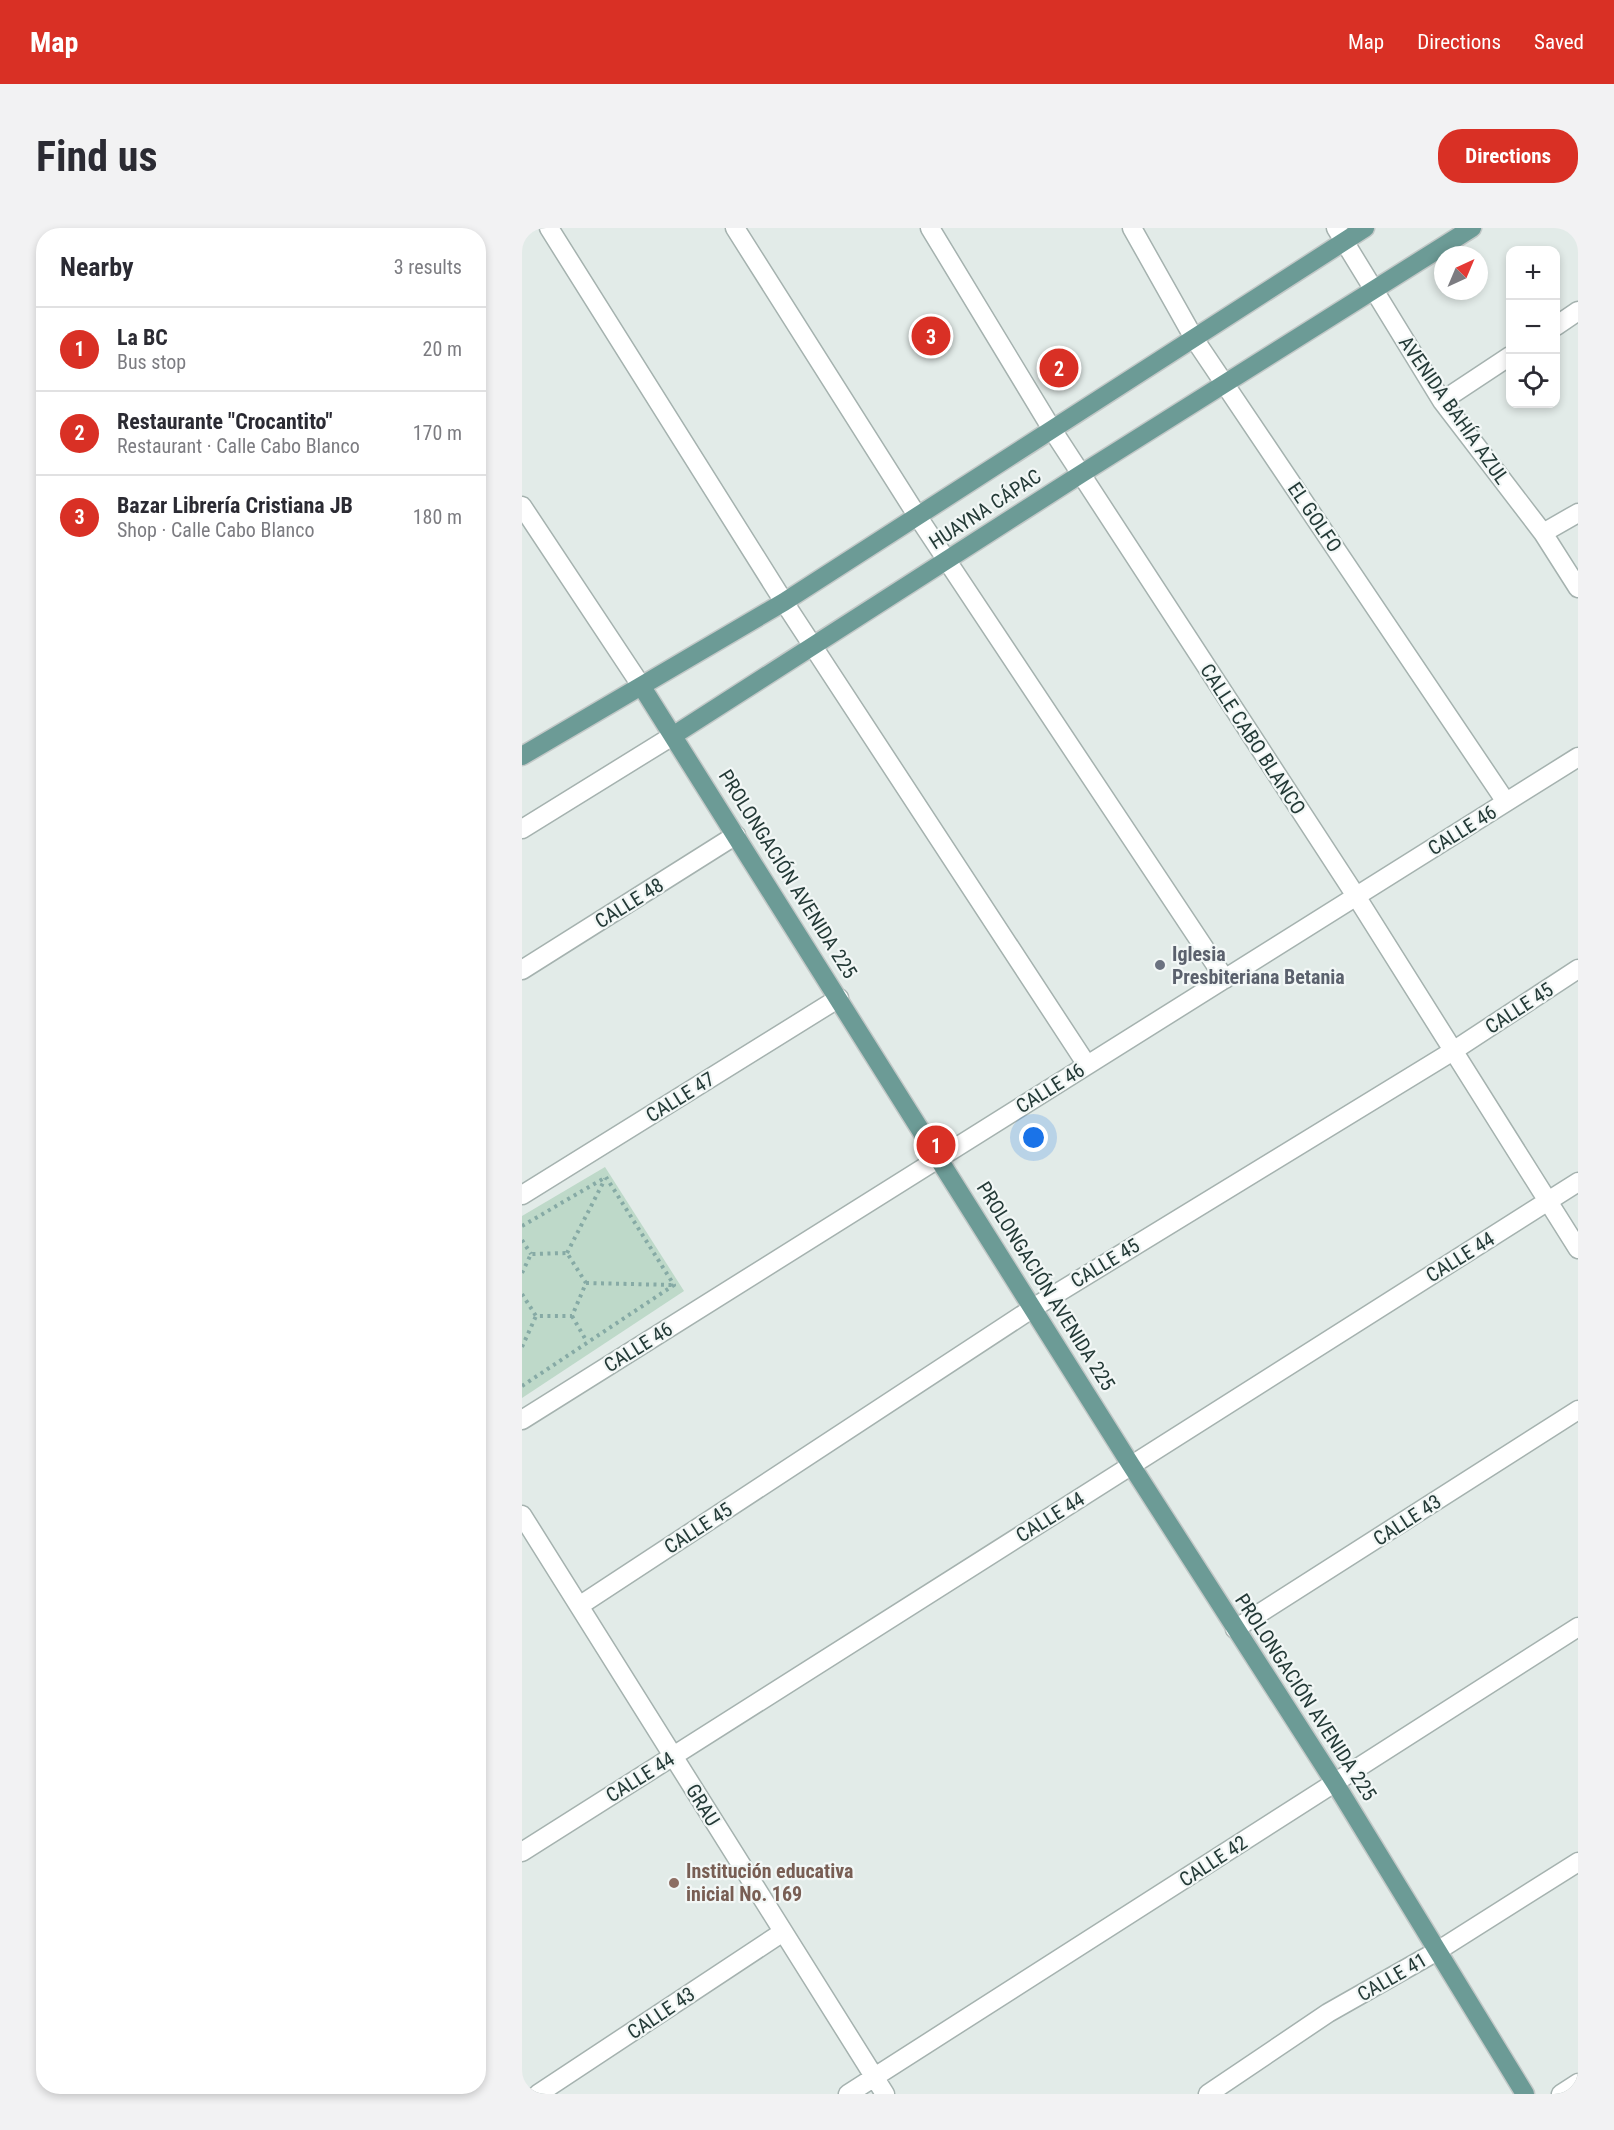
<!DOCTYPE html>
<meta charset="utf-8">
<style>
body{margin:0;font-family:"Roboto Condensed",sans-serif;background:#f2f2f3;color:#2b2b33}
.controls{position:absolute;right:18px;top:18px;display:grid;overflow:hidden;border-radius:12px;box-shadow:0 3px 9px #0003}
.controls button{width:54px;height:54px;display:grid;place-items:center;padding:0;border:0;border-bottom:2px solid #e1e1e2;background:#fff;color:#2b2b33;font:30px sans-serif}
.compass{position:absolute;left:912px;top:18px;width:54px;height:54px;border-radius:50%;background:#fff;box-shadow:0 3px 9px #0003;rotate:44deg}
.you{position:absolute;left:512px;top:910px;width:21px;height:21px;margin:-15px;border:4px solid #fff;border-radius:50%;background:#1a73e8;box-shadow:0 0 0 9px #1a73e833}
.badge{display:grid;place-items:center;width:39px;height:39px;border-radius:50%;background:#d93025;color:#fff;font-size:20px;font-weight:700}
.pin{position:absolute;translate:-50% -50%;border:3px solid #fff;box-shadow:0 2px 6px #0006}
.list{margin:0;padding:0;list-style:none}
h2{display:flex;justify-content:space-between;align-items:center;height:78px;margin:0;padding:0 24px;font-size:26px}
h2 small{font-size:20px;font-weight:400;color:#7c7c81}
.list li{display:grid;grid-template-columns:39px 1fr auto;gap:18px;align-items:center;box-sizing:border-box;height:84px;padding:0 24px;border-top:2px solid #e1e1e2}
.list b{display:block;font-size:22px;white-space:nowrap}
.list p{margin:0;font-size:20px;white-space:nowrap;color:#7c7c81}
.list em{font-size:20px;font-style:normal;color:#7c7c81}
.icon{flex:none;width:33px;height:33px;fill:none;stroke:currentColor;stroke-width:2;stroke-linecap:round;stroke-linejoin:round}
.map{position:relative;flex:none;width:1056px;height:1866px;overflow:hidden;border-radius:24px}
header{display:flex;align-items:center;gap:36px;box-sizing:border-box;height:84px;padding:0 30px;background:#d93025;color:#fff}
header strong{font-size:28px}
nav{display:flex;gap:33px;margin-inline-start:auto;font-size:21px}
.intro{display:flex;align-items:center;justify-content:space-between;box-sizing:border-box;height:144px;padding:0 36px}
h1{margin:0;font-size:42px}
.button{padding:15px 27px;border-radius:24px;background:#d93025;color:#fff;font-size:21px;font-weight:700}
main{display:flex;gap:36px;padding:0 36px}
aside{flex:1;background:#fff;border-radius:24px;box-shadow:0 3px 9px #0003}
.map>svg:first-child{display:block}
.park{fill:#bed9c9}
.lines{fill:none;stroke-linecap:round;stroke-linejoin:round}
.minor-casing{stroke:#a5b2af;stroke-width:21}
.major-casing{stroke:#c2c8c7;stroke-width:21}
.path{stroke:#86aaa5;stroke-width:4;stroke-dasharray:3 4.5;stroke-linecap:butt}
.minor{stroke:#fff;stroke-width:18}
.major{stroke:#6c9b96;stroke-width:18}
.worship-dot{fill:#6b7280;stroke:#f2f7f6;stroke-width:2}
.education-dot{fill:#8d6e63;stroke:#f2f7f6;stroke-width:2}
.labels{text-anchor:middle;stroke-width:4.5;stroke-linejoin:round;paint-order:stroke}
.street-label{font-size:20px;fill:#243a37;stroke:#f2f7f6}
.worship-label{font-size:20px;font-weight:bold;fill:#5b616d;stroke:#f2f7f6;text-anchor:start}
.education-label{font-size:20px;font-weight:bold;fill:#785e54;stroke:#f2f7f6;text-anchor:start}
</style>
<header>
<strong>Map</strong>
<nav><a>Map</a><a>Directions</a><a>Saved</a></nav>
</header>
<div class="intro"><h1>Find us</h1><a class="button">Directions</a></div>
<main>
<aside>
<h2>Nearby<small>3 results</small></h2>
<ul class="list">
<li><span class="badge">1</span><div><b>La BC</b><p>Bus stop</p></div><em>20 m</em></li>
<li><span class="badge">2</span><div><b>Restaurante &quot;Crocantito&quot;</b><p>Restaurant · Calle Cabo Blanco</p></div><em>170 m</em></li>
<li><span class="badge">3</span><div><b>Bazar Librería Cristiana JB</b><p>Shop · Calle Cabo Blanco</p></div><em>180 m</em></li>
</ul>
</aside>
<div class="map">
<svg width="1056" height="1866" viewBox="0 0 1056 1866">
<rect width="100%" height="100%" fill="#e2ebe8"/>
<path class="park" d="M83,939L162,1063L0,1170V988Z"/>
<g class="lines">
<g class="minor-casing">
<path id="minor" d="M27,0L262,374L565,837
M213,0L396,289L703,751
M408,0L531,203L834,668L1056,1021
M610,0L673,112L984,574
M814,0L920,173L1021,305L1056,360
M1034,98L1056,83
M920,173L988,128
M0,278L120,459
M1021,305L1056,285
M0,601L152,507
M0,742L214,607
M0,967L317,770
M0,1192L1056,529
M0,1287L363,1866
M57,1378L511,1080L931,823L1056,741
M713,1401L1056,1182
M0,1624L1056,954
M16,1866L261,1704
M326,1866L1056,1399
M686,1866L806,1785L917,1722L1056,1634
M1039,1866L1056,1855"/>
</g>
<g class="major-casing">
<path id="major" d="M120,459L609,1237L813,1555L1003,1866
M152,507L559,246L950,0
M0,528L262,374L843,0"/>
</g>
<path class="path" d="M0,998L84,949
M0,1012L9,1026
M45,1025L83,951
M0,1045L9,1026
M64,1055L151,1057
M0,1066L14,1088H50L64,1055L45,1025L9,1026
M50,1088L65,1114
M0,1119L14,1088
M0,1158L152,1057L84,949"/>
<use href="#minor" class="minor"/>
<use href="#major" class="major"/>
</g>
<circle class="worship-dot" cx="638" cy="737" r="6"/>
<circle class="education-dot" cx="152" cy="1655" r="6"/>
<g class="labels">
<g class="street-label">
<text transform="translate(932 182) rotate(55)" y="7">AVENIDA BAHÍA AZUL</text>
<text transform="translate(463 281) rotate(-33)" y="7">HUAYNA CÁPAC</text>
<text transform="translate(793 289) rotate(56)" y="7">EL GOLFO</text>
<text transform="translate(731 511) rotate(57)" y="7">CALLE CABO BLANCO</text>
<text transform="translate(940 602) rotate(-32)" y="7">CALLE 46</text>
<text transform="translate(266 646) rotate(58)" y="7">PROLONGACIÓN AVENIDA 225</text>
<text transform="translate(107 675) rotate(-32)" y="7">CALLE 48</text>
<text transform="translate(997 780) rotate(-33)" y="7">CALLE 45</text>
<text transform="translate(528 860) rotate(-32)" y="7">CALLE 46</text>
<text transform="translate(158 869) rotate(-32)" y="7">CALLE 47</text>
<text transform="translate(938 1029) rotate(-32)" y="7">CALLE 44</text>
<text transform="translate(583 1035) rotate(-31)" y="7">CALLE 45</text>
<text transform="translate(524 1058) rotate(58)" y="7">PROLONGACIÓN AVENIDA 225</text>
<text transform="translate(116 1119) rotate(-32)" y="7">CALLE 46</text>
<text transform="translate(528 1289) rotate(-32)" y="7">CALLE 44</text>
<text transform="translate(885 1292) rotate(-33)" y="7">CALLE 43</text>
<text transform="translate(176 1300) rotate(-33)" y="7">CALLE 45</text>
<text transform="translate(784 1469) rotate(57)" y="7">PROLONGACIÓN AVENIDA 225</text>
<text transform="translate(118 1549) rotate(-32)" y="7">CALLE 44</text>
<text transform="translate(181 1577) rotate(58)" y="7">GRAU</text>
<text transform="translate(691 1633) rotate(-33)" y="7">CALLE 42</text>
<text transform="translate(870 1749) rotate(-30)" y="7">CALLE 41</text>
<text transform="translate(139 1785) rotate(-34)" y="7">CALLE 43</text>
</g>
<g class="worship-label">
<text x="650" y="733">Iglesia<tspan x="650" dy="23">Presbiteriana Betania</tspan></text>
</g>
<g class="education-label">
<text x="164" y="1650">Institución educativa<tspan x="164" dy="23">inicial No. 169</tspan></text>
</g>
</g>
</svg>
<div class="controls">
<button>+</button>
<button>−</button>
<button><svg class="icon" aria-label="locate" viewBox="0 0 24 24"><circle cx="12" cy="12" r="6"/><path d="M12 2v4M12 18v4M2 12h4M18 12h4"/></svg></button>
</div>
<svg class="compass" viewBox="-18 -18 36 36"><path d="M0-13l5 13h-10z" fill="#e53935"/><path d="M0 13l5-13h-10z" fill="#7c7c81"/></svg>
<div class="you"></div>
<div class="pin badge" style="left:414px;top:917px">1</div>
<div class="pin badge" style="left:537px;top:140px">2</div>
<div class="pin badge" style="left:409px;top:108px">3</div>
</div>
</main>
